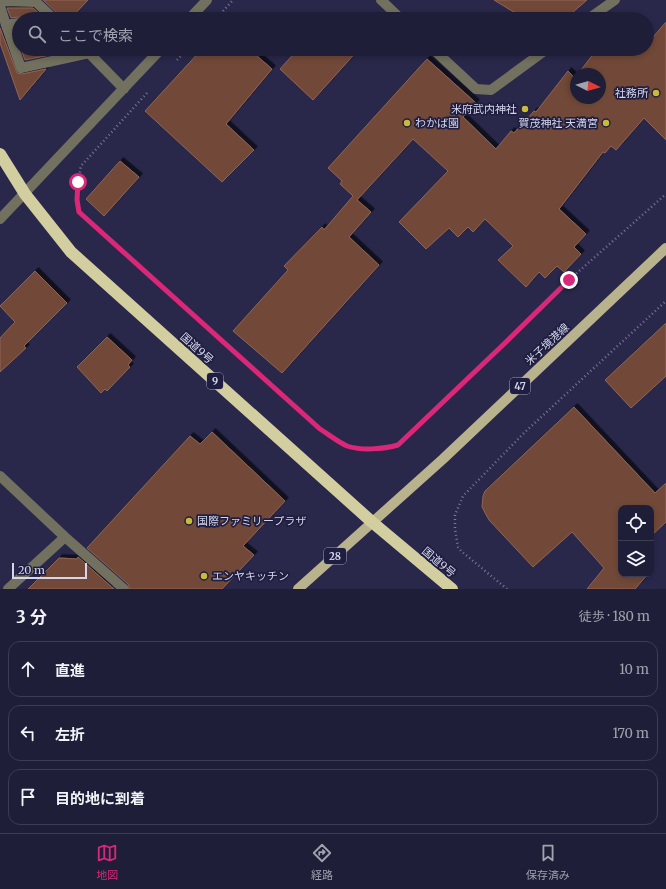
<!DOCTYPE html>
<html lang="ja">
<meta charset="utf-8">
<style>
body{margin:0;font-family:Merriweather,"Noto Sans JP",serif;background:#2c2b43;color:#f1f3f6}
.controls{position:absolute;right:12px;bottom:12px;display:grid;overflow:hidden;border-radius:8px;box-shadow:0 2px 6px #0003}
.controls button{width:36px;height:36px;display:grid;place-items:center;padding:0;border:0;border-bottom:1px solid #3c3c53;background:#1f1e38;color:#f1f3f6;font:20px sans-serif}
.compass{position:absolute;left:570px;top:68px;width:36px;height:36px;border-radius:50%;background:#1f1e38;box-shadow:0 2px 6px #0003;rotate:95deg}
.scale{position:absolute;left:12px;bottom:10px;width:75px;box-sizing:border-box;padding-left:4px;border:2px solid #d4d6ed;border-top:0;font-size:11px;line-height:14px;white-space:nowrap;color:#d4d6ed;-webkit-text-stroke:3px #1f1e40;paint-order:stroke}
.stop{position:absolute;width:12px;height:12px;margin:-9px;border:3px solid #db2777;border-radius:50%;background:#fff}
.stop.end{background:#db2777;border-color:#fff;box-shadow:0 1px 4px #0008}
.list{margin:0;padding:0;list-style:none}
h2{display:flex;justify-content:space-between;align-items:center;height:52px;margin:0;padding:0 16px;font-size:17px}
h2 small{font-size:13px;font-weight:400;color:#a1a2ae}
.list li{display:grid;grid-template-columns:26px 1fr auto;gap:12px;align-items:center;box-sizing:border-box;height:56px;margin:0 8px 8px;padding:0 8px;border:1px solid #3c3c53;border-radius:12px}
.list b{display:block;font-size:15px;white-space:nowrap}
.list em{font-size:13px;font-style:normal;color:#a1a2ae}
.icon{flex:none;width:22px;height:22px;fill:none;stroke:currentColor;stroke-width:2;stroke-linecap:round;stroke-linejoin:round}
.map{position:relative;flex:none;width:666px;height:589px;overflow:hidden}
.search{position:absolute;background:#1f1e38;box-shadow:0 2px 6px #0003;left:12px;right:12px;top:12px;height:44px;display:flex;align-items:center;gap:10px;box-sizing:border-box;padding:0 14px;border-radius:22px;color:#a1a2ae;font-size:15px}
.sheet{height:244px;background:#1f1e38}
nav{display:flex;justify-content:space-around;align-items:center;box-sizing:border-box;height:56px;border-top:1px solid #3c3c53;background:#1f1e38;font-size:11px;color:#a1a2ae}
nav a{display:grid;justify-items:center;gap:2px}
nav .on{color:#db2777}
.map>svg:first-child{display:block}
.building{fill:#724838;stroke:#916554;filter:url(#shadow)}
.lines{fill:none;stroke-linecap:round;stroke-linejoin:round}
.path{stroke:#787996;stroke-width:2.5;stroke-dasharray:1 3;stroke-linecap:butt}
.minor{stroke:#72705e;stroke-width:10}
.major{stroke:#b8b38c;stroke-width:10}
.highway{stroke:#d3ce9f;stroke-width:12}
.route{stroke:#db2777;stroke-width:5}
.poi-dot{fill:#c9ba3a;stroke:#1f1e40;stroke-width:1.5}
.labels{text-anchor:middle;stroke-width:3.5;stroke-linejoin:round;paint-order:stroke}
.shield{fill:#1f1e40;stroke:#9e9fb9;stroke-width:1}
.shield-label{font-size:10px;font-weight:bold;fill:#d4d6ed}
.poi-label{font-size:11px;fill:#d4d6ed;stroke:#1f1e40;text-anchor:end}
.street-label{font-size:11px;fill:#d4d6ed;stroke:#1f1e40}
</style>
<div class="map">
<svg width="666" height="589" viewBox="0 0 666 589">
<defs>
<filter id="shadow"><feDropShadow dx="3.5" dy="-3.5" stdDeviation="0" flood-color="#0009"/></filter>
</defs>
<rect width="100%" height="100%" fill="#29284b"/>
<path class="building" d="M43,0H88L70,19H60L58,14Z
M494,0H587L565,19H525Z
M7,8H33L45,19H24L18,17L11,18Z
M666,22V140L644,118L616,150L611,146L605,153L603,152L559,209L586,234L574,247L581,254L564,272L557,266L545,278L539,272L526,287L498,260L513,246L485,219L473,232L468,227L458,237L449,228L426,249L399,222L448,171L413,139L357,200L371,212L349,237L379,265L282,373L233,331L288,270L284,266L322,227L324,230L353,196L340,184L342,181L328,168L427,59L476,103L463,117L496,149L511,131L514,133L534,111L536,112L568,71L575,78L576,77V98H600V74H578L597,49H647V44Z
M0,28L17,73L22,74L46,69L20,100L0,43Z
M21,49H63L60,53L25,60Z
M202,49H249L272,69L226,124L254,150L222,182L145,111Z
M298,49H359L313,100L280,69Z
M120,161L139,177L104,216L86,199Z
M35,271L67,303L24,346L26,348L0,372V338L15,322L0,306Z
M666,323V376L631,408L605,380Z
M107,337L132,360L128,365L130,367L107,391L105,389L101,393L77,367Z
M574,407L655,493L666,483V522L651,536V508H621V574H648L635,589H587L604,568L572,532L533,567L489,520L482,507L483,496L485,491Z
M212,432L285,501L243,546L254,555L222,589H130L128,584L87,548L190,436L200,444Z
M78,557L114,589H28L59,558L77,559Z"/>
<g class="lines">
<path class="path" d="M223,11L233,0
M177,60L187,49
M147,93L81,166C78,182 76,196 79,212L320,429C328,434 338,442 347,446C360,451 384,449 398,445L506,343L569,280L666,194
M507,589L461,551L458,547L455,529V515L463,496L524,433L666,301"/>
<path class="minor" d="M381,0L401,19
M0,1L36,2L54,19
M0,6L6,25L19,23
M189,19L207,0
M588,19L615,0
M6,25L21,68L89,53
M85,49L124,89
M433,49L476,89L491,90L547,49
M0,219L161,49
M0,476L65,537L124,589
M8,589L65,537"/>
<path class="major" d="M298,589L443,459L666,248"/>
<path class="highway" d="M0,154L25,194L71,252L372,522L452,589"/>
</g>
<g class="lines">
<path class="route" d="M78,182L77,200L79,212L320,429C328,434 338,442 347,446C361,451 384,449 398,445L506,342L569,280"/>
</g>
<g class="poi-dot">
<circle cx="656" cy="93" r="4"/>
<circle cx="525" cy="109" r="4"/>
<circle cx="407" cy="123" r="4"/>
<circle cx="606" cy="123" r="4"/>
<circle cx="189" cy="521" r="4"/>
<circle cx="204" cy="576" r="4"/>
</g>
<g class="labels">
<g class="shield">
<rect x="207" y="373" width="16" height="16" rx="3"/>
<rect x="510" y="378" width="20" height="16" rx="3"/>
<rect x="324" y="548" width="22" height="16" rx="3"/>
</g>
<g class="shield-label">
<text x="215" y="385">9</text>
<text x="520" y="390">47</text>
<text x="335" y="560">28</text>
</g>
<g class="poi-label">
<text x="648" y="97">社務所</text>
<text x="517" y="113">米府武内神社</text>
<text x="415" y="127" text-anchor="start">わかば園</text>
<text x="598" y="127">賀茂神社 天満宮</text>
<text x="197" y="525" text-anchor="start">国際ファミリープラザ</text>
<text x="212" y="580" text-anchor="start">エンヤキッチン</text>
</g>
<g class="street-label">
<text transform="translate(547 344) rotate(-43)" y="4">米子境港線</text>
<text transform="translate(197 348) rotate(42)" y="4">国道9号</text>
<text transform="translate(439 562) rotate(40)" y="4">国道9号</text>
</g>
</g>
</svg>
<div class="controls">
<button><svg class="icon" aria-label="locate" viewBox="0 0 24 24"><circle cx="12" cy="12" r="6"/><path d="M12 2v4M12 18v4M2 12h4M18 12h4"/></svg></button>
<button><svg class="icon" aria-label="layers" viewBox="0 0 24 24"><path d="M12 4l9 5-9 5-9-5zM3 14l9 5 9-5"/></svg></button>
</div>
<svg class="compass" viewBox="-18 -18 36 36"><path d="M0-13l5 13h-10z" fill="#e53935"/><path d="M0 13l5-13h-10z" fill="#a1a2ae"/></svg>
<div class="scale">20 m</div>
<div class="stop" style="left:78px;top:182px"></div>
<div class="stop end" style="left:569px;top:280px"></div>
<div class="search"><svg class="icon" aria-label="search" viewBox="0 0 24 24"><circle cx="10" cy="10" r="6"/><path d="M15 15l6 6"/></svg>ここで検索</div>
</div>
<section class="sheet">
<h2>3 分<small>徒歩 · 180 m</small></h2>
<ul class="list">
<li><svg class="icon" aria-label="ahead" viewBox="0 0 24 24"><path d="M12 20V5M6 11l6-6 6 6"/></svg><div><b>直進</b></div><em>10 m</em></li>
<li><svg class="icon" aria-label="left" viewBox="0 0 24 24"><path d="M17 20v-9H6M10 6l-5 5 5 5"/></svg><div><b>左折</b></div><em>170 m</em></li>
<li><svg class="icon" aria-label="arrive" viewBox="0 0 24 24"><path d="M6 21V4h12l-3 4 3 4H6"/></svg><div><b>目的地に到着</b></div></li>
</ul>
</section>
<nav>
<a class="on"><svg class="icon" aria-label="map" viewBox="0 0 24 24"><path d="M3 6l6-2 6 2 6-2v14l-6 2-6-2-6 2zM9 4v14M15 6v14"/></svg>地図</a>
<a><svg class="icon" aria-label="directions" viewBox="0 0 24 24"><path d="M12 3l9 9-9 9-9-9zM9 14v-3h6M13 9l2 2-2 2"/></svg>経路</a>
<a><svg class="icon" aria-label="saved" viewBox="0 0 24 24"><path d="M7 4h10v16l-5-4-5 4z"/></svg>保存済み</a>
</nav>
